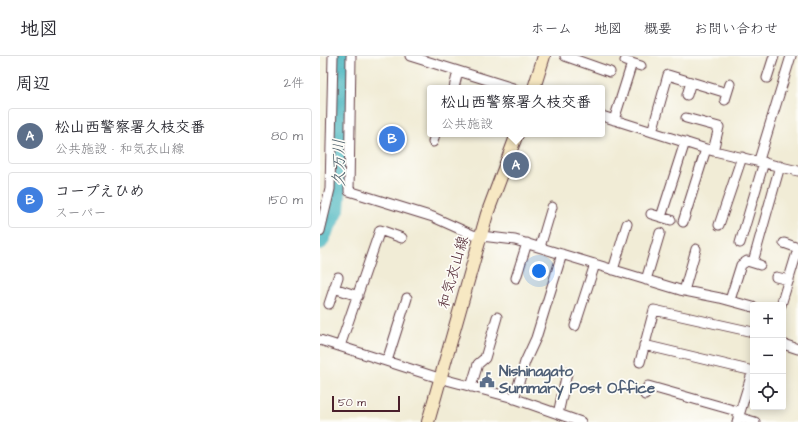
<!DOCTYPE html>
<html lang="ja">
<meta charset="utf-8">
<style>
body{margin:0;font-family:"Architects Daughter","Klee One",sans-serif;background:#f7f7f7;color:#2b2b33}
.controls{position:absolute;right:12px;bottom:12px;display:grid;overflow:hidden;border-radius:4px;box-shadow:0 2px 10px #0003}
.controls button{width:36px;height:36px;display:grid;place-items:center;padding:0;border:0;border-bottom:1px solid #e1e1e2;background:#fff;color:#2b2b33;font:20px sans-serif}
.scale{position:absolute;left:12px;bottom:10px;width:68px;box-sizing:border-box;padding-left:4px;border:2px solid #4a1f2b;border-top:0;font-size:11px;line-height:14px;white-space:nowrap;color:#4a1f2b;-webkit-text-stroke:3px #fdfcf7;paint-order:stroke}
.you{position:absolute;left:219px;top:215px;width:14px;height:14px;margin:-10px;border:3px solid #fff;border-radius:50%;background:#1a73e8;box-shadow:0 0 0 6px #1a73e833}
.badge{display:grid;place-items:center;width:26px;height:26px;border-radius:50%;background:#c8321e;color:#fff;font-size:13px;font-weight:700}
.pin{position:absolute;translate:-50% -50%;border:2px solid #fff;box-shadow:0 1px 4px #0006}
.popup{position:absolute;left:107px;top:29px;width:178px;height:52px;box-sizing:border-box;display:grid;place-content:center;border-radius:4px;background:#fff;filter:drop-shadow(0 1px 3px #0005);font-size:13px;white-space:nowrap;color:#7c7c81}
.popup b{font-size:15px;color:#2b2b33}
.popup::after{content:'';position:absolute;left:50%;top:100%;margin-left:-8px;border:8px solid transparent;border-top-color:#fff}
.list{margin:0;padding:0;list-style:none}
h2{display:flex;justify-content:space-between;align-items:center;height:52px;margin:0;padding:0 16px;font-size:17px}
h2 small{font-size:13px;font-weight:400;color:#7c7c81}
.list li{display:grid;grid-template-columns:26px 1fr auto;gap:12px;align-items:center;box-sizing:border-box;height:56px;margin:0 8px 8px;padding:0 8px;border:1px solid #e1e1e2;border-radius:4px}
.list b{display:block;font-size:15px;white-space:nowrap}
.list p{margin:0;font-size:13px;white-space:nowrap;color:#7c7c81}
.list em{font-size:13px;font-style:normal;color:#7c7c81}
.icon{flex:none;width:22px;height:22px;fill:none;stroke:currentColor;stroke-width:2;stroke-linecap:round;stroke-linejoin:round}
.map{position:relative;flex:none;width:478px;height:366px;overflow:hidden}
header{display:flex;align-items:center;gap:24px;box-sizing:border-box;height:56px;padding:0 20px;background:#fff;border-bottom:1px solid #e1e1e2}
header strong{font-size:19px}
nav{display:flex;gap:22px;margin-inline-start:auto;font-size:14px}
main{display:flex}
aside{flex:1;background:#fff}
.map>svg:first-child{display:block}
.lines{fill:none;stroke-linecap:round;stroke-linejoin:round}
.river{stroke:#45b4be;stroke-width:16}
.minor-casing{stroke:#633e45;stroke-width:11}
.secondary-casing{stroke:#633e45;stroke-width:14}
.minor{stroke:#fff;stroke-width:9}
.secondary{stroke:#f7e8c3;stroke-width:12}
.labels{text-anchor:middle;stroke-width:3.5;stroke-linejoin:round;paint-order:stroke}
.street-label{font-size:15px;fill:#4a1f2b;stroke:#fdfcf7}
.service-label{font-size:15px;font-weight:bold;fill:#4e5e75;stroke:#fdfcf7;text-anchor:start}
.water-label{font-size:16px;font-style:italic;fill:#485b66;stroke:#fdfcf7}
</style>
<header>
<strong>地図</strong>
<nav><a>ホーム</a><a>地図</a><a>概要</a><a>お問い合わせ</a></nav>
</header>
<main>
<aside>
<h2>周辺<small>2件</small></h2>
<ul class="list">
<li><span class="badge" style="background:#5c6f8a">A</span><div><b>松山西警察署久枝交番</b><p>公共施設 · 和気衣山線</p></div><em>80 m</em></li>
<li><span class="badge" style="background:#3f7fe0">B</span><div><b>コープえひめ</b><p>スーパー</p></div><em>150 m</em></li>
</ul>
</aside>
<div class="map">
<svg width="478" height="366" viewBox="0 0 478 366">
<rect width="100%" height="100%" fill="#fdfcf7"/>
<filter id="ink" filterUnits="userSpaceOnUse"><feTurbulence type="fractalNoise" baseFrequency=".025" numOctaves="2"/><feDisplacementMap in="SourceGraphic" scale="8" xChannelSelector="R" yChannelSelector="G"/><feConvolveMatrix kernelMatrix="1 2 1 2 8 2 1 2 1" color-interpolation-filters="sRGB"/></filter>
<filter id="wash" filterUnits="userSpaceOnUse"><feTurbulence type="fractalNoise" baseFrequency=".012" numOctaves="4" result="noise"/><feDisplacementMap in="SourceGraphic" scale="16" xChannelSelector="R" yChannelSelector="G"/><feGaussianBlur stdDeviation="0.9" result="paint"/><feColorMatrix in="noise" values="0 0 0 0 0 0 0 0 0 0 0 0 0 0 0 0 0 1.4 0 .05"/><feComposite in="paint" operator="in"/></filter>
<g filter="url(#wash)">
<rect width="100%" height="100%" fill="#f1ecd6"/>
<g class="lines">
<path class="river" d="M0,186L17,153L21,102L17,60L23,50L24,0"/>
</g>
</g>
<g filter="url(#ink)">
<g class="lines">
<g class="minor-casing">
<path id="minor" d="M31,0L29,135L113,161L153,179L195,184L360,234L400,242L433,251
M90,0L193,32
M245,0L290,16
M305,5L321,10
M447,22L454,0
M134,32L138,15
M367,39L371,26
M405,44L410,28
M282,60L386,93L478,115
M366,62L399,71L393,95
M294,64L312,7
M332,76L348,19L407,37
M113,86L115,78
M439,104L471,0
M331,158L351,164
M341,161L365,86
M363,166L386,93
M399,169L422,101
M0,175L10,133L13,0
M420,187L444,106
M464,187L478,192
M220,191L232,151
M433,206L460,110
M293,214L307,168
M456,221L469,224
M196,222L207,187
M326,224L340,177
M14,232L38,240
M364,235L376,193
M410,244L421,209L427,205L440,209
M9,248L18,221
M461,249L478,193
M255,270L275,208
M0,284L119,322L190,341L261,366
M463,288L478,293
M324,289L433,315
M20,290L60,174L82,182
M67,305L87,242
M320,306L334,254L433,276
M151,331L158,308L165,302L177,261
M325,339L328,330L420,356
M194,343L205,306L216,282L242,198
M238,358L247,317
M418,361L435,366
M417,366L433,314"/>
</g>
<g class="secondary-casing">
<path id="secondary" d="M214,32L224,0
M108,366L167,158L197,78"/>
</g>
<use href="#minor" class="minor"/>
<use href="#secondary" class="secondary"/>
</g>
</g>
<defs>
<g id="civic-bare" transform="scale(1.2)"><path d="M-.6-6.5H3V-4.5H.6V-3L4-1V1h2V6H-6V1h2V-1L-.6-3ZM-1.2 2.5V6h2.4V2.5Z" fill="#5c6f8a" stroke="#fdfcf7" stroke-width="2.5" paint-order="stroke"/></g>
</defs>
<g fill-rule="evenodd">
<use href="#civic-bare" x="167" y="324"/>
</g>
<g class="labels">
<g class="street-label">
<text transform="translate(133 216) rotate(-74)" y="5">和気衣山線</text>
</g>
<g class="service-label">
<text x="179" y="320">Nishinagato<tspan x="179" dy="17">Summary Post Office</tspan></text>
</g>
<g class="water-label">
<text transform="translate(18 107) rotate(-90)" y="6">久万川</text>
</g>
</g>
</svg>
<div class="controls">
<button>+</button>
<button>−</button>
<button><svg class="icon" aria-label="locate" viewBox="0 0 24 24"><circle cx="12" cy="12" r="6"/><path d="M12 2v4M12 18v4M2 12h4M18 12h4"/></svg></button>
</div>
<div class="scale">50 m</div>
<div class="you"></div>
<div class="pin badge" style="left:196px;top:109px;background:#5c6f8a">A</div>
<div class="popup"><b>松山西警察署久枝交番</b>公共施設</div>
<div class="pin badge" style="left:72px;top:83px;background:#3f7fe0">B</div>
</div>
</main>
